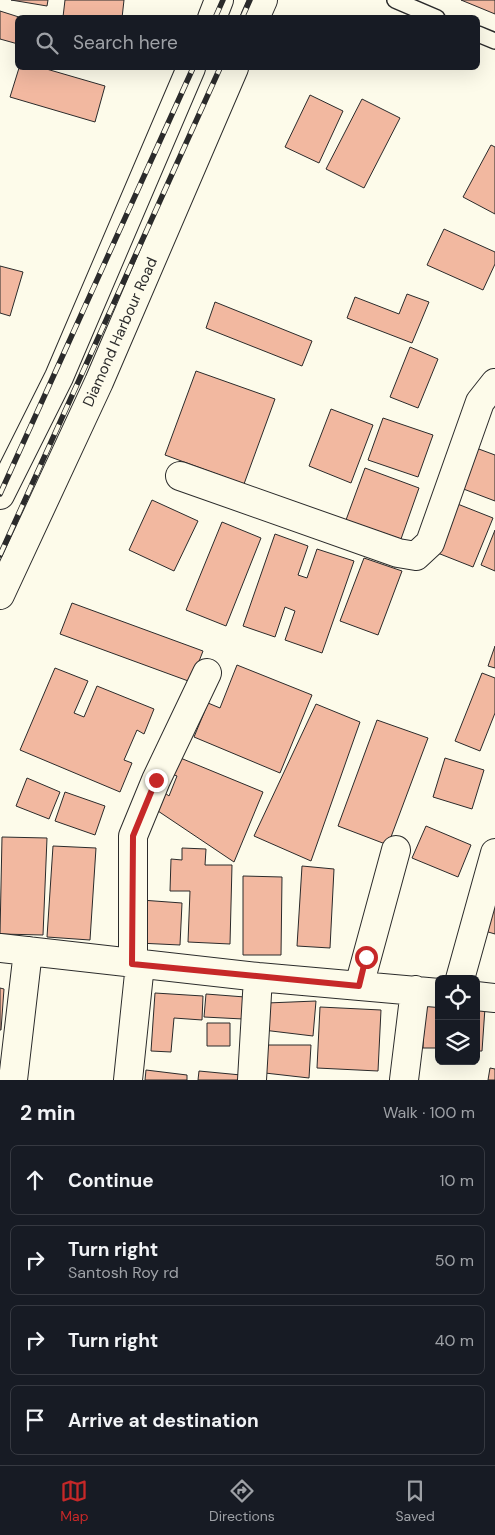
<!DOCTYPE html>
<meta charset="utf-8">
<style>
body{margin:0;font-family:"DM Sans",sans-serif;background:#242831;color:#f1f3f6}
.controls{position:absolute;right:15px;bottom:15px;display:grid;overflow:hidden;border-radius:8px;box-shadow:0 5px 20px #0002}
.controls button{width:45px;height:45px;display:grid;place-items:center;padding:0;border:0;border-bottom:1px solid #363941;background:#171b24;color:#f1f3f6;font:25px sans-serif}
.stop{position:absolute;width:15px;height:15px;margin:-11px;border:4px solid #c62828;border-radius:50%;background:#fff}
.stop.end{background:#c62828;border-color:#fff;box-shadow:0 1px 5px #0008}
.list{margin:0;padding:0;list-style:none}
h2{display:flex;justify-content:space-between;align-items:center;height:65px;margin:0;padding:0 20px;font-size:21px}
h2 small{font-size:16px;font-weight:400;color:#9ea1a6}
.list li{display:grid;grid-template-columns:32px 1fr auto;gap:15px;align-items:center;box-sizing:border-box;height:70px;margin:0 10px 10px;padding:0 10px;border:1px solid #363941;border-radius:8px}
.list b{display:block;font-size:19px;white-space:nowrap}
.list p{margin:0;font-size:16px;white-space:nowrap;color:#9ea1a6}
.list em{font-size:16px;font-style:normal;color:#9ea1a6}
.icon{flex:none;width:28px;height:28px;fill:none;stroke:currentColor;stroke-width:2;stroke-linecap:round;stroke-linejoin:round}
.map{position:relative;flex:none;width:495px;height:1080px;overflow:hidden}
.search{position:absolute;background:#171b24;box-shadow:0 5px 20px #0002;left:15px;right:15px;top:15px;height:55px;display:flex;align-items:center;gap:12px;box-sizing:border-box;padding:0 18px;border-radius:8px;color:#9ea1a6;font-size:19px}
.sheet{height:385px;background:#171b24}
nav{display:flex;justify-content:space-around;align-items:center;box-sizing:border-box;height:70px;border-top:1px solid #363941;background:#171b24;font-size:14px;color:#9ea1a6}
nav a{display:grid;justify-items:center;gap:2px}
nav .on{color:#c62828}
.map>svg:first-child{display:block}
.building{fill:#f2b8a0;stroke:#2b2b2b}
.lines{fill:none;stroke-linecap:round;stroke-linejoin:round}
.service-casing{stroke:#2b2b2b;stroke-width:18}
.minor-casing{stroke:#2b2b2b;stroke-width:30}
.trunk-casing{stroke:#2b2b2b;stroke-width:30}
.service{stroke:#fdfbea;stroke-width:15}
.minor{stroke:#fdfbea;stroke-width:28}
.trunk{stroke:#fdfbea;stroke-width:28}
.rail-casing{stroke:#2b2b2b;stroke-width:5.5}
.rail{stroke:#fdfbea;stroke-width:4;stroke-dasharray:11;stroke-linecap:butt}
.route{stroke:#c62828;stroke-width:6}
.labels{text-anchor:middle;stroke-width:4;stroke-linejoin:round;paint-order:stroke}
.street-label{font-size:15px;fill:#2b2b2b;stroke:#fdfbea}
</style>
<div class="map">
<svg width="495" height="1080" viewBox="0 0 495 1080">
<rect width="100%" height="100%" fill="#fdfbea"/>
<path class="building" d="M11,0H48L47,6Z
M65,0H124L122,18L63,17Z
M461,0H495V14Z
M0,11L22,18H18V44L0,39Z
M19,68H43L105,86L95,122L10,97Z
M310,95L343,111L319,163L285,147Z
M362,99L400,118L364,188L326,169Z
M491,145L495,147V214L463,197Z
M444,229L495,252V264L483,290L427,265Z
M0,266L23,272L10,316L0,313Z
M407,294L429,302L412,343L347,318L355,297L399,314Z
M215,302L312,341L302,366L206,328Z
M410,347L438,359L418,408L390,397Z
M196,371L275,399L244,484L165,455Z
M331,409L373,425L351,483L309,466Z
M383,418L433,435L418,477L368,460Z
M468,445L495,455V501L453,485Z
M365,468L419,488L401,539L346,520Z
M152,500L198,521L174,571L129,550Z
M450,501L493,518L473,567L430,550Z
M222,522L261,538L226,626L186,610Z
M495,530V571L481,565Z
M275,534L308,546L298,575L307,578L317,549L354,561L322,653L285,640L295,611L285,607L275,637L243,626Z
M364,558L402,571L378,635L340,621Z
M72,603L203,651L191,682L60,634Z
M495,646V668L488,666Z
M237,665L312,695L280,773L194,737L208,703L220,708Z
M55,668L88,681L74,713L84,717L97,686L154,709L144,734L137,730L124,760L132,763L120,792L20,750Z
M482,673L495,678V713L480,751L455,741Z
M316,704L360,722L311,861L254,836Z
M377,720L428,738L388,845L338,826Z
M178,757L263,792L234,862L158,811L165,793L169,796L177,776L172,774Z
M445,758L484,770L472,809L433,797Z
M27,778L60,792L49,819L16,806Z
M65,792L105,806L95,835L55,821Z
M426,826L471,845L458,877L412,858Z
M2,837L47,838L43,935L0,934Z
M53,846L96,848L90,940L47,937Z
M182,848L206,849L205,865H232L230,944L188,942L190,891H170L171,859L182,860Z
M302,866L334,869L330,948L297,946Z
M495,875V934L478,929Z
M243,876L282,877L281,955H243Z
M141,900L182,903L180,945L138,943Z
M0,988L4,989L1,1030H0Z
M155,993L203,996L202,1020L174,1018L171,1052L151,1051Z
M206,994L245,997L243,1019L204,1017Z
M316,1001L313,1036L263,1030L267,1003Z
M425,1005H439V1048H423Z
M320,1007L381,1010L378,1071L317,1068Z
M476,1007L485,1008L482,1051H476Z
M207,1023H230V1046H207Z
M267,1045H311L309,1078L265,1073Z
M490,1068L495,1069V1080H488Z
M146,1070L187,1075V1080H145Z
M199,1071L241,1075L240,1080H198Z"/>
<g class="lines">
<g class="service-casing">
<path id="service" d="M395,0L437,18
M478,34L495,41"/>
</g>
<g class="minor-casing">
<path id="minor" d="M180,476L398,553L416,556L430,543L480,402L495,383
M0,948L258,977L439,993
M133,964V836L156,780L207,673
M460,979L495,853
M359,986L396,850
M476,996L495,998
M13,1080L28,951
M128,1080L140,964
M252,1080L258,977
M404,1080L415,990"/>
</g>
<g class="trunk-casing">
<path id="trunk" d="M212,18L219,0
M255,18L263,0
M0,495L59,377L191,68
M0,595L99,382L234,68"/>
</g>
<use href="#service" class="service"/>
<use href="#minor" class="minor"/>
<use href="#trunk" class="trunk"/>
<g class="rail-casing">
<path id="rail" d="M215,18L223,0
M242,18L250,0
M0,494L193,68
M0,555L220,68"/>
</g>
<use href="#rail" class="rail"/>
</g>
<g class="lines">
<path class="route" d="M156,780L133,836L132,964L359,986L366,957"/>
</g>
<g class="labels">
<g class="street-label">
<text transform="translate(120 332) rotate(-66)" y="5">Diamond Harbour Road</text>
</g>
</g>
</svg>
<div class="controls">
<button><svg class="icon" aria-label="locate" viewBox="0 0 24 24"><circle cx="12" cy="12" r="6"/><path d="M12 2v4M12 18v4M2 12h4M18 12h4"/></svg></button>
<button><svg class="icon" aria-label="layers" viewBox="0 0 24 24"><path d="M12 4l9 5-9 5-9-5zM3 14l9 5 9-5"/></svg></button>
</div>
<div class="stop" style="left:366px;top:957px"></div>
<div class="stop end" style="left:156px;top:780px"></div>
<div class="search"><svg class="icon" aria-label="search" viewBox="0 0 24 24"><circle cx="10" cy="10" r="6"/><path d="M15 15l6 6"/></svg>Search here</div>
</div>
<section class="sheet">
<h2>2 min<small>Walk · 100 m</small></h2>
<ul class="list">
<li><svg class="icon" aria-label="ahead" viewBox="0 0 24 24"><path d="M12 20V5M6 11l6-6 6 6"/></svg><div><b>Continue</b></div><em>10 m</em></li>
<li><svg class="icon" aria-label="right" viewBox="0 0 24 24"><path d="M7 20v-9h11M14 6l5 5-5 5"/></svg><div><b>Turn right</b><p>Santosh Roy rd</p></div><em>50 m</em></li>
<li><svg class="icon" aria-label="right" viewBox="0 0 24 24"><path d="M7 20v-9h11M14 6l5 5-5 5"/></svg><div><b>Turn right</b></div><em>40 m</em></li>
<li><svg class="icon" aria-label="arrive" viewBox="0 0 24 24"><path d="M6 21V4h12l-3 4 3 4H6"/></svg><div><b>Arrive at destination</b></div></li>
</ul>
</section>
<nav>
<a class="on"><svg class="icon" aria-label="map" viewBox="0 0 24 24"><path d="M3 6l6-2 6 2 6-2v14l-6 2-6-2-6 2zM9 4v14M15 6v14"/></svg>Map</a>
<a><svg class="icon" aria-label="directions" viewBox="0 0 24 24"><path d="M12 3l9 9-9 9-9-9zM9 14v-3h6M13 9l2 2-2 2"/></svg>Directions</a>
<a><svg class="icon" aria-label="saved" viewBox="0 0 24 24"><path d="M7 4h10v16l-5-4-5 4z"/></svg>Saved</a>
</nav>
